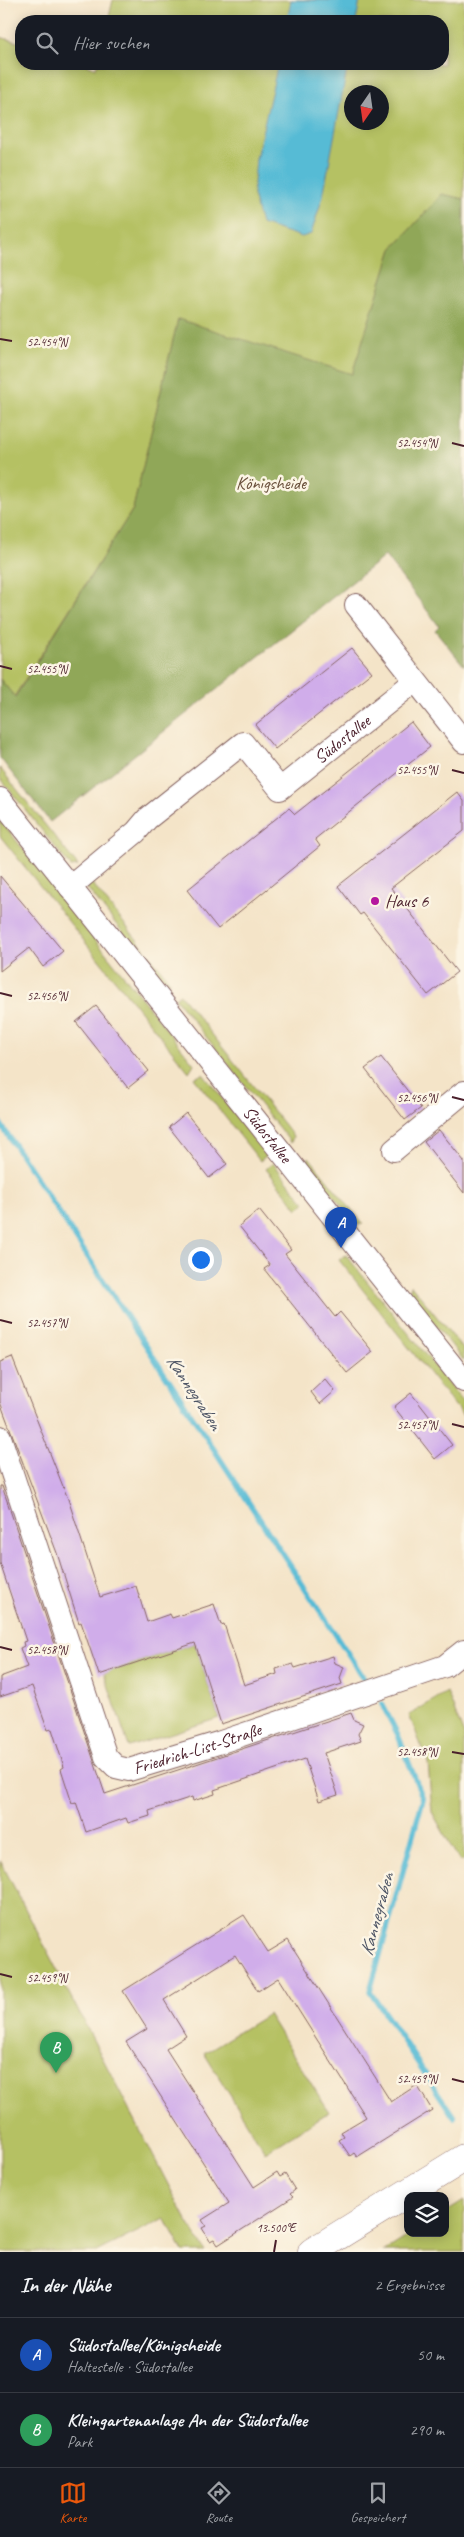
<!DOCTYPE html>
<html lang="de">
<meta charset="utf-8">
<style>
body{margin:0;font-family:Caveat,sans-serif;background:#242831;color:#f1f3f6}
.controls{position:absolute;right:15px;bottom:15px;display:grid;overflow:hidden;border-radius:10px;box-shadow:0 2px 12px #0003}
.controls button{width:45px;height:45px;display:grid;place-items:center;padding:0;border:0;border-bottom:1px solid #363941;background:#171b24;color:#f1f3f6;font:25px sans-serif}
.compass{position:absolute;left:344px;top:85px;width:45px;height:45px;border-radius:50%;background:#171b24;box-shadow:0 2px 12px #0003;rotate:193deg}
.you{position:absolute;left:200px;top:1259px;width:18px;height:18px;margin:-12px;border:4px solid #fff;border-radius:50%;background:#1a73e8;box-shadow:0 0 0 8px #1a73e833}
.badge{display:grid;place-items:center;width:32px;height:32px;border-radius:50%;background:#ea580c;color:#fff;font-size:16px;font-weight:700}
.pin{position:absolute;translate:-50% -41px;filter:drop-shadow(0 1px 2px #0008)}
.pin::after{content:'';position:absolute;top:26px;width:18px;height:15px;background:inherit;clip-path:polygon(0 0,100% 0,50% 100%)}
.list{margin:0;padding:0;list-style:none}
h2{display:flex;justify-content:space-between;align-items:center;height:65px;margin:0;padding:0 20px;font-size:21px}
h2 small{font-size:16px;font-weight:400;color:#9ea1a6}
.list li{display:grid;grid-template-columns:32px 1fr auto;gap:15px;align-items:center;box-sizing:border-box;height:75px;padding:0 20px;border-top:1px solid #363941}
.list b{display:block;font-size:19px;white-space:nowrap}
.list p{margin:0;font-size:16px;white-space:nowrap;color:#9ea1a6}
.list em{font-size:16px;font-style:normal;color:#9ea1a6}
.icon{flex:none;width:28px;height:28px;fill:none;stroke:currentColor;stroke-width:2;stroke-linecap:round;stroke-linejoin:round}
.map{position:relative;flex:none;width:464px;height:2252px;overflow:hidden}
.search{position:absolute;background:#171b24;box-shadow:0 2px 12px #0003;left:15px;right:15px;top:15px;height:55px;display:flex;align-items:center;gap:12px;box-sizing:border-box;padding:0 18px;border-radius:20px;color:#9ea1a6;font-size:19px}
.sheet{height:215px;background:#171b24}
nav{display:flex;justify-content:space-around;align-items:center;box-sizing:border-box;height:70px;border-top:1px solid #363941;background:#171b24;font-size:14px;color:#9ea1a6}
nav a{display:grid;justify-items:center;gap:2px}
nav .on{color:#ea580c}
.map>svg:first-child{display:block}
.green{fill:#b5c163;stroke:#807047;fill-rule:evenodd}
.forest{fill:#90a759;stroke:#6d6342}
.water{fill:#57bbd5;stroke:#506d80}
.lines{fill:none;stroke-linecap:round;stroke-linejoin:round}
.stream{stroke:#57bbd5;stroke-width:5.5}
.building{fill:#d0adea}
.minor-casing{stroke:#866462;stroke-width:24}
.major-casing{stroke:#866462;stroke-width:29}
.minor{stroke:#fff;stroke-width:22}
.major{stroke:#fff;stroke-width:28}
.ticks{fill:none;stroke:#4a1f2b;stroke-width:2}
.poi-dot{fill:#b5179e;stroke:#fcf5e5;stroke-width:2}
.labels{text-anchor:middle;stroke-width:5;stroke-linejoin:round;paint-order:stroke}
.park-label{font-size:18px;fill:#6a503c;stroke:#fcf5e5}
.street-label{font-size:18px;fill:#4a1f2b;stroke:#fcf5e5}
.poi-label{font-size:18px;fill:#4a1f2b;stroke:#fcf5e5;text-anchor:start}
.water-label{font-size:19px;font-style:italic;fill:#4f5666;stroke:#fcf5e5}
.ticks-label{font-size:12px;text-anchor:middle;fill:#4a1f2b;stroke:#fcf5e5;stroke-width:5;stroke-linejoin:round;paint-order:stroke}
</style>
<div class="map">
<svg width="464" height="2252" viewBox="0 0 464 2252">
<rect width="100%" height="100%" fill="#fcf5e5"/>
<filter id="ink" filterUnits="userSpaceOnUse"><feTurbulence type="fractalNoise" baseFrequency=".02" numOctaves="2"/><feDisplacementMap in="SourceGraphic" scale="10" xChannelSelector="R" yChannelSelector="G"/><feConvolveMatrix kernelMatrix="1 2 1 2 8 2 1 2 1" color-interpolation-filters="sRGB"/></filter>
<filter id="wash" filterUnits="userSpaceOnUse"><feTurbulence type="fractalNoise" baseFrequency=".0096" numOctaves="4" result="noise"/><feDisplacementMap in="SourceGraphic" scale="20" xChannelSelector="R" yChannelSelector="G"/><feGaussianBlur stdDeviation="1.12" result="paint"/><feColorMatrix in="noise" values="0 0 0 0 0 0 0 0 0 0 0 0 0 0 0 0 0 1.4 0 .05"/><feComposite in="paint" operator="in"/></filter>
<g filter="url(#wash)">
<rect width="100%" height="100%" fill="#f4e4c8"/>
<path class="green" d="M113,0H464V199L442,195L392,249L352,375L178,320L133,509L14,697L0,679V37L21,43V64H88V66L96,68L97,64H443V21H108ZM352,92H382V122H352Z
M0,768L78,866L71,867L0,778Z
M0,820L194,1064L189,1072L0,836Z
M90,881L171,982L164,984L87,888Z
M180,994L293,1136L291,1143L175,998Z
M203,1074L267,1155L260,1161L194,1078Z
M309,1157L363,1224L357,1225L307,1163Z
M273,1163L305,1203L298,1209L266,1169Z
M346,1255L464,1403V1417L339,1260Z
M411,1285L464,1350V1361L409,1292Z
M195,1643L219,1718L129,1747L104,1673Z
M447,1692L464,1735V1860L460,1862L432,1812L428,1763L409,1715Z
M0,1860L187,2221L206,2252H183L165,2218L97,2252H0Z
M268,2014L329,2112L265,2152L204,2053Z
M464,2201V2252H383L413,2233H445V2213Z"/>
<path class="forest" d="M442,194L464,199V666L435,630L439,626L385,556L50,822L0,758V679L15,697L133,509L178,319L352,374L392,249Z"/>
<path class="water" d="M291,0H360L356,21H287Z
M278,64H348L323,196L311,234L302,237L261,224L253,195L256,159Z"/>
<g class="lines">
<path class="stream" d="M0,1123L364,1678
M382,1704L398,1735L423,1799L370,1991L454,2117"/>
</g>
<g id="blocks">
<path class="building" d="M352,648L372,672L275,749L255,725Z
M411,722L430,747L315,839L320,846L218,929L187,890L289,808L295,814Z
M457,792L464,801V831L391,888L457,972L428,995L363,913L360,915L338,886Z
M0,876L63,951L43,967L29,948L0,971Z
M96,1006L149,1071L128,1088L76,1022Z
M381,1057L421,1108L405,1120L365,1069Z
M186,1113L227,1164L209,1178L169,1127Z
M439,1130L464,1161V1193L424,1142Z
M259,1210L291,1250L285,1254L335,1317L340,1312L373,1352L347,1373L264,1269L270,1265L239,1226Z
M12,1357L68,1499L100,1597L136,1586L147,1622L170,1614L172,1618L214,1604L221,1625L224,1624L244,1685L277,1674L276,1669L293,1664L295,1668L333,1656L335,1663L344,1667L340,1678L342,1684L221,1724L195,1643L99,1675L81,1622L79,1623L57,1553L0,1402V1362Z
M325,1379L335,1391L320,1404L311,1392Z
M411,1393L452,1445L435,1459L394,1407Z
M0,1486H2L105,1794L351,1713L354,1720L363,1724L358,1734L361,1741L324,1753L338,1795L319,1801L305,1759L214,1790L215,1794L193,1801L192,1797L149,1811L150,1816L128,1823L126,1818L86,1832L76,1802L72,1803L61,1769L64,1767L52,1729L48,1730L32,1686L0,1697V1677L27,1667L20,1648L24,1646L23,1642L26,1641L0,1563Z
M244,1915L268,1952L288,1940L391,2102L417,2085L432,2110L357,2157L354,2153L350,2156L339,2140L344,2137L341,2132L366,2117L278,1978L258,1991L235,1955L164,2000L186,2036L166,2049L254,2187L277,2172L280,2177L285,2174L295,2190L290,2194L293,2197L218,2245L214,2239L210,2241L202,2228L206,2226L202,2220L229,2203L126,2042L147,2029L123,1991Z"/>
</g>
</g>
<g filter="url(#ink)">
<use href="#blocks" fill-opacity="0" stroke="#866462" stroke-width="1"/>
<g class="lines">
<g class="minor-casing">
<g id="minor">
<path d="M356,605L464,742"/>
<path id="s1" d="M0,799L464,1381"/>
<path id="s2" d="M70,887L136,832L147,819L243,743L280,789L415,681"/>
<path d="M394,1150L464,1092"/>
<path id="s3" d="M0,1437L106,1757L116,1767L129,1770L218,1743L445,1666L464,1651"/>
</g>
</g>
<g class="major-casing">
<path id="major" d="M312,2252L464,2158"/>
</g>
<use href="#minor" class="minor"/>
<use href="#major" class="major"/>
</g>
</g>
<path class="ticks" d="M0,339L12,341M452,443L464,446M0,666L12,669M452,770L464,773M0,993L12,996M452,1097L464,1100M0,1320L12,1323M452,1424L464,1427M0,1647L12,1650M452,1752L464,1754M0,1974L12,1977M452,2079L464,2082M274,2252L276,2240"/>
<circle class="poi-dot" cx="375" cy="901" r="5"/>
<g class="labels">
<g class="park-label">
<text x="271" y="489">Königsheide</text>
</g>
<g class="street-label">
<text dy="6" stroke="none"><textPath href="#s2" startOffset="364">Südostallee</textPath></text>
<text dy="6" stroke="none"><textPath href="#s1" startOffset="429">Südostallee</textPath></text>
<text dy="6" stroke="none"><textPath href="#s3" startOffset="436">Friedrich-List-Straße</textPath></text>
</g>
<g class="poi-label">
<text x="385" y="907">Haus 6</text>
</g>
<g class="water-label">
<text transform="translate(195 1392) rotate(57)" y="7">Kannegraben</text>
<text transform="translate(376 1914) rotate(-75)" y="7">Kannegraben</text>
</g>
</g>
<g class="ticks-label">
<text x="47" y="346">52.454°N</text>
<text x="417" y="447">52.454°N</text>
<text x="47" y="673">52.455°N</text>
<text x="417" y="774">52.455°N</text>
<text x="47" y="1000">52.456°N</text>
<text x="417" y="1102">52.456°N</text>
<text x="47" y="1327">52.457°N</text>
<text x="417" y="1429">52.457°N</text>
<text x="47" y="1654">52.458°N</text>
<text x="417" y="1756">52.458°N</text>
<text x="47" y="1982">52.459°N</text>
<text x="417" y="2083">52.459°N</text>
<text x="276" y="2232">13.500°E</text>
</g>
</svg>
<div class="controls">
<button><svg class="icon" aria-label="layers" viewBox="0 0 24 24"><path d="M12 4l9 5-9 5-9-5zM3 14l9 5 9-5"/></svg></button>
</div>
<svg class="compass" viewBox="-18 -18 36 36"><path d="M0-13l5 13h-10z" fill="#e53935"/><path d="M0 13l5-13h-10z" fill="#9ea1a6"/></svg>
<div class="you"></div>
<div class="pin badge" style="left:341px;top:1248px;background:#1a4fb4">A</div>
<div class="pin badge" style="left:56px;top:2073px;background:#2e9e5b">B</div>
<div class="search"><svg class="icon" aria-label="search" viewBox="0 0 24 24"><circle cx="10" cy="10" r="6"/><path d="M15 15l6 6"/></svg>Hier suchen</div>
</div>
<section class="sheet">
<h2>In der Nähe<small>2 Ergebnisse</small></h2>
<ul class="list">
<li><span class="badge" style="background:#1a4fb4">A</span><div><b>Südostallee/Königsheide</b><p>Haltestelle · Südostallee</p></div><em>50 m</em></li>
<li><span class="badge" style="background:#2e9e5b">B</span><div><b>Kleingartenanlage An der Südostallee</b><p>Park</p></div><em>290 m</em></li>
</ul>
</section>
<nav>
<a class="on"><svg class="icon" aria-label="map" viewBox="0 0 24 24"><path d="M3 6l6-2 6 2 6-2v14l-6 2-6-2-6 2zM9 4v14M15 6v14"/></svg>Karte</a>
<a><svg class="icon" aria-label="directions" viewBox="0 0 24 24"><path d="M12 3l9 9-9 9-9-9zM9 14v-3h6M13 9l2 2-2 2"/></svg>Route</a>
<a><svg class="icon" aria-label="saved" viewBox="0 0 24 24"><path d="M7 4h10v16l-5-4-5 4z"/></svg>Gespeichert</a>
</nav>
